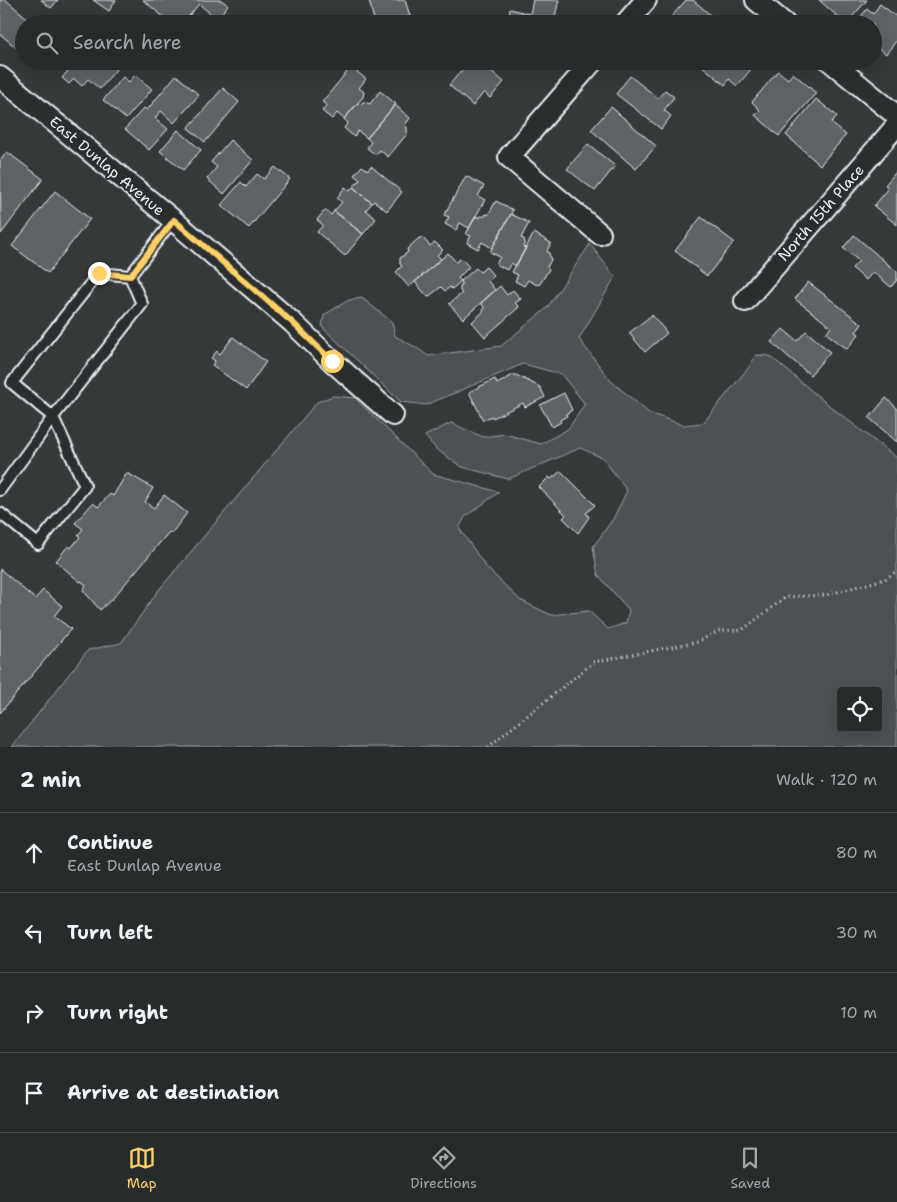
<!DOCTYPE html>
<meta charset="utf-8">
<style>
body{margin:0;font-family:"Shantell Sans",sans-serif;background:#343738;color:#f1f3f6}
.controls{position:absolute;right:15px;bottom:15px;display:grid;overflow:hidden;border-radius:5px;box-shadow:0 5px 20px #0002}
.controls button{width:45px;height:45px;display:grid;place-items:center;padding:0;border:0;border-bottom:1px solid #444748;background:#282b2c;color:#f1f3f6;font:25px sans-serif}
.stop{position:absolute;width:15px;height:15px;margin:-11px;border:4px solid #ffd166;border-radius:50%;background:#fff}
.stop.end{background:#ffd166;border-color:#fff;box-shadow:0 1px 5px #0008}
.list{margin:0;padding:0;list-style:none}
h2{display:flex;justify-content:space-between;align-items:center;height:65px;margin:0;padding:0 20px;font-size:21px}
h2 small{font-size:16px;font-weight:400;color:#a5a7a9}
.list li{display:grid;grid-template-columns:32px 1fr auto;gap:15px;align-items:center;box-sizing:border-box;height:80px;padding:0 20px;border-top:1px solid #444748}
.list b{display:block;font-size:19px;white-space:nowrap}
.list p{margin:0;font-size:16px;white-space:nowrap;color:#a5a7a9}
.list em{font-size:16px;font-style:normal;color:#a5a7a9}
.icon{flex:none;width:28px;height:28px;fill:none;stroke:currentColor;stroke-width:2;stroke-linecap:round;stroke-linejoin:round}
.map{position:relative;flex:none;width:897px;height:747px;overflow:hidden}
.search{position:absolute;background:#282b2c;box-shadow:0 5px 20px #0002;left:15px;right:15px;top:15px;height:55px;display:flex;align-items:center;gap:12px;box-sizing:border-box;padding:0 18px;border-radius:28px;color:#a5a7a9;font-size:19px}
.sheet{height:385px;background:#282b2c}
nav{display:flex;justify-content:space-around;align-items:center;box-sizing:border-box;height:70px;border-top:1px solid #444748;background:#282b2c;font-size:14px;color:#a5a7a9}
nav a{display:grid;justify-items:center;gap:2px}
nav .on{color:#ffd166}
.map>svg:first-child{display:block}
.green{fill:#4d5152;stroke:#9aa1a5;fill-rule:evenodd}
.building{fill:#5f6365;stroke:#e8f1f8}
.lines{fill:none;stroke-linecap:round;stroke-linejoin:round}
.lane-casing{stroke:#e8f1f8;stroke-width:14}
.street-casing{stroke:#e8f1f8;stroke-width:24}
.path{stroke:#e8f1f8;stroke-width:3;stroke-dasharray:1 4;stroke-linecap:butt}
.lane{stroke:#2a2d2e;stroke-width:10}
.street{stroke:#2a2d2e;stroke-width:20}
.route{stroke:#ffd166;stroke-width:6}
.labels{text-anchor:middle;stroke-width:4;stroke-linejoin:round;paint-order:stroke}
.street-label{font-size:15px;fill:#e8f1f8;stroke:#2a2d2e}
</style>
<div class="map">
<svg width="897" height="747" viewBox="0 0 897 747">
<rect width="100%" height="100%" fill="#35393a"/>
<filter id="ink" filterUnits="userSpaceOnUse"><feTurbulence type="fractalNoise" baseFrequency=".02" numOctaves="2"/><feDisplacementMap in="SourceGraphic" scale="10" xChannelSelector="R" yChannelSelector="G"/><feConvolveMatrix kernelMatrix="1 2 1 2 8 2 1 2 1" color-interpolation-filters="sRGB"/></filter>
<g filter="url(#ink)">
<path class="green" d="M590,244L615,277L579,339L611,381L649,413L683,425L703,423L749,367L756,355L770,356L831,407L897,458V747H12L88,650L121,643L158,591L317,402L333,396L355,398L433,474L499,492L465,517L459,528L486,567L520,600L551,615L589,611L608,629L626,623L629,610L598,575L593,547L613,519L627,491L603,458L580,448L508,479L462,467L436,449L425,436L451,423L483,437L505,434L541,444L568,429L585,404L561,374L523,364L426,405L401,402L322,327L324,315L349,300L362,298L392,322L395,336C407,343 417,347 428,356L501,346L547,308ZM841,691H878V728H841Z"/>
<path class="building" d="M0,0H6L34,24H24V54L0,34Z
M41,0H58L51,8Z
M93,0H116L109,11Z
M143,0H221L228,5L217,19L199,4L189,16L199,24H172Z
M369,0H405L410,16L381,24H375Z
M533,0H559L553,24H507L510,9L530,14Z
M686,0H693L721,24H665Z
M819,0H867L846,24Z
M880,4L897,17V40L886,54L873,44V24H855L867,9L873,14Z
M76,61H123L100,89L88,79L82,86L74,79L69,84L62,78Z
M470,61H480L504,82L490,98L484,92L473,106L449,85Z
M704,61H758L737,86L729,79L725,85L701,65Z
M351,67L366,79L359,88L364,92L363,97L344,119L337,113L332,119L322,111L327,105L322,102Z
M778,71L788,79L793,73L816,93L779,136L755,115L760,110L752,102Z
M135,75L152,89L126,119L103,100L123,77L129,82Z
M176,75L199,95L174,123L161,111L155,118L168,129L149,150L125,129L144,108L147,110Z
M630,76L658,98L665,90L674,97L664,110L671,116L661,129L616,94Z
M223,88L239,102L205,142L188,128Z
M380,91L396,104L367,138L358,131L354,137L344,128L348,123L344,119L358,103L360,105L363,102H365L370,104Z
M816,99L837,116L831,123L846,135L820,165L786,135Z
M395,105L410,118L405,125L407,127V134L388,157L380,150L376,155L367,148L371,142L367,138Z
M611,107L656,146L636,169L591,130Z
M178,130L201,150L183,170L160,151Z
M230,140L253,160L224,194L207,179L217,167L211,162Z
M588,144L615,166L595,191L567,169Z
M7,152L43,179L1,234L0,161Z
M362,166L368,170L371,166L402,192L387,211L374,201L372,203L353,187L360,180L354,175Z
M275,167L290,179L249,228L221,205L241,182L246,187L257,174L264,179Z
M897,171V225L874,206L889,188L885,185Z
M466,176L484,186L478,196L485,200L469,228L460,223L456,230L445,224L449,217L444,215Z
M345,187L350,191L353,187L372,203L366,210L376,219L363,234L334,211L342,202L337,198Z
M55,191L90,219L48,273L12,246Z
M496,201L513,210L492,248L482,242L478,249L467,243L471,236L466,234L476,216L480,218L481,215L484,217L486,214L488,215Z
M325,210L331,215L334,211L363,234L345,256L317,232L323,225L317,220Z
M511,214L529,223L521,238L524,239L525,243L523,247L526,248L516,266L511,263L507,270L496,264L500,257L490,252Z
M701,217L734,242L707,276L675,251Z
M534,233L551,243L547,251L549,253L551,260L547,267L549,269L540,284L537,285L528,280L524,286L515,281L518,275L512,272Z
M854,235L897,272V280L891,287L873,272L866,280L852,268L859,261L843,248Z
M419,238H423L430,246L435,242L443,250L437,255L441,259L409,287L396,272L402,266L400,264V258L408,252L407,249Z
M448,253L456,262L461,258L469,267L458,278L461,281L452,289L450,287L445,291L441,287L428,297L415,282Z
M486,267L494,276L488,281L495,290L463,319L449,304L462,293L460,291V287L462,284L461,281L476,268L480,272Z
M808,282L862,324L856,332L859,334L847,349L826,333L831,327L795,299Z
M500,286L507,295L513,290L521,299L515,303L519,307L485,337L472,322L483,312L484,307L481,303Z
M652,315L667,333L645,352L629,333Z
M783,329L797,341L806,331L830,352L810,375L771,342Z
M233,337L266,362L246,390L212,365L215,361L211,358L217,351L220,354Z
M513,375H516L540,387L545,397L525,407L523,403L493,418L492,416L483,420L469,392L495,379L497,384Z
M564,393L572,410L566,414L567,416L560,420L561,422L552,427L540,405Z
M886,398L897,408V442L869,418Z
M561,471L595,505L586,513L589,517L578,533L563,518L566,515L539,487L549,477L551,479Z
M127,473L153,488L145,502L154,508L164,495L187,513L171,534L169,532L113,598L100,610L83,590L86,585L81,581L80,582L56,561L68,546L71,548L80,537L78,535L83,529L75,523L93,503L98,507L110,494L113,496Z
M0,569L35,599L43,590L62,606L54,616L71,629L0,713Z"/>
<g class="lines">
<g class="lane-casing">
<path id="lane" d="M130,276L173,220
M0,490L53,417L142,304L130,276
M0,513L38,544L85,486L53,417L12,383L99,273L130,276"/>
</g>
<g class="street-casing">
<path id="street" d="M756,0L785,24
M625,24L646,0
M593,61L509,157L600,234
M830,61L897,116
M0,77L173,220L293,323L332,361L393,415
M745,301L897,125"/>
</g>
<path class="path" d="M488,747L594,662L697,642L719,631L742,630L786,597L826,595L885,579L897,571"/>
<use href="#lane" class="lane"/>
<use href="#street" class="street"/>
</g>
</g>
<g class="lines" filter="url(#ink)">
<path class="route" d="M99,273L130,276L174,220L293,323L332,361"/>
</g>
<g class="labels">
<g class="street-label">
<text transform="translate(107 166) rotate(40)" y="5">East Dunlap Avenue</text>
<text transform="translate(821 213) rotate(-49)" y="5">North 15th Place</text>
</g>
</g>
</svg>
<div class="controls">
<button><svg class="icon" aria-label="locate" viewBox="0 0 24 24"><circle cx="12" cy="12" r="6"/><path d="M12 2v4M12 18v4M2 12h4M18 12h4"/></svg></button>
</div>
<div class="stop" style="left:332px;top:361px"></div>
<div class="stop end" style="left:99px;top:273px"></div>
<div class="search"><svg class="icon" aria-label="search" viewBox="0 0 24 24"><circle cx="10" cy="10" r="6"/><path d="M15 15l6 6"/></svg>Search here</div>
</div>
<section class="sheet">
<h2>2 min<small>Walk · 120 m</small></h2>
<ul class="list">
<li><svg class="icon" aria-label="ahead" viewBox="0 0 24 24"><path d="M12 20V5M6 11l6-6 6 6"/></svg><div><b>Continue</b><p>East Dunlap Avenue</p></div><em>80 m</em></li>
<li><svg class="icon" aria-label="left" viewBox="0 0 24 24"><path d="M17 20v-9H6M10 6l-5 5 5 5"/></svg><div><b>Turn left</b></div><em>30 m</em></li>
<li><svg class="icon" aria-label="right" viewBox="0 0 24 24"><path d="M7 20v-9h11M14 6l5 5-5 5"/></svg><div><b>Turn right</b></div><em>10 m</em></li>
<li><svg class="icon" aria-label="arrive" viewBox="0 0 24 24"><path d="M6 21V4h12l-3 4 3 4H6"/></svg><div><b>Arrive at destination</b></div></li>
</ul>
</section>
<nav>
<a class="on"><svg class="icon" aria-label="map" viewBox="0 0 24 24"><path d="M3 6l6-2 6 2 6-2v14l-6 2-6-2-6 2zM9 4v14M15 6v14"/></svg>Map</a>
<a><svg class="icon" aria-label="directions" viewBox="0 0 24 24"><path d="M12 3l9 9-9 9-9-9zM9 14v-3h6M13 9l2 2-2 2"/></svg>Directions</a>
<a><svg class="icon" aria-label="saved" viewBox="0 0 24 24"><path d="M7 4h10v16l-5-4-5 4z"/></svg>Saved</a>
</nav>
